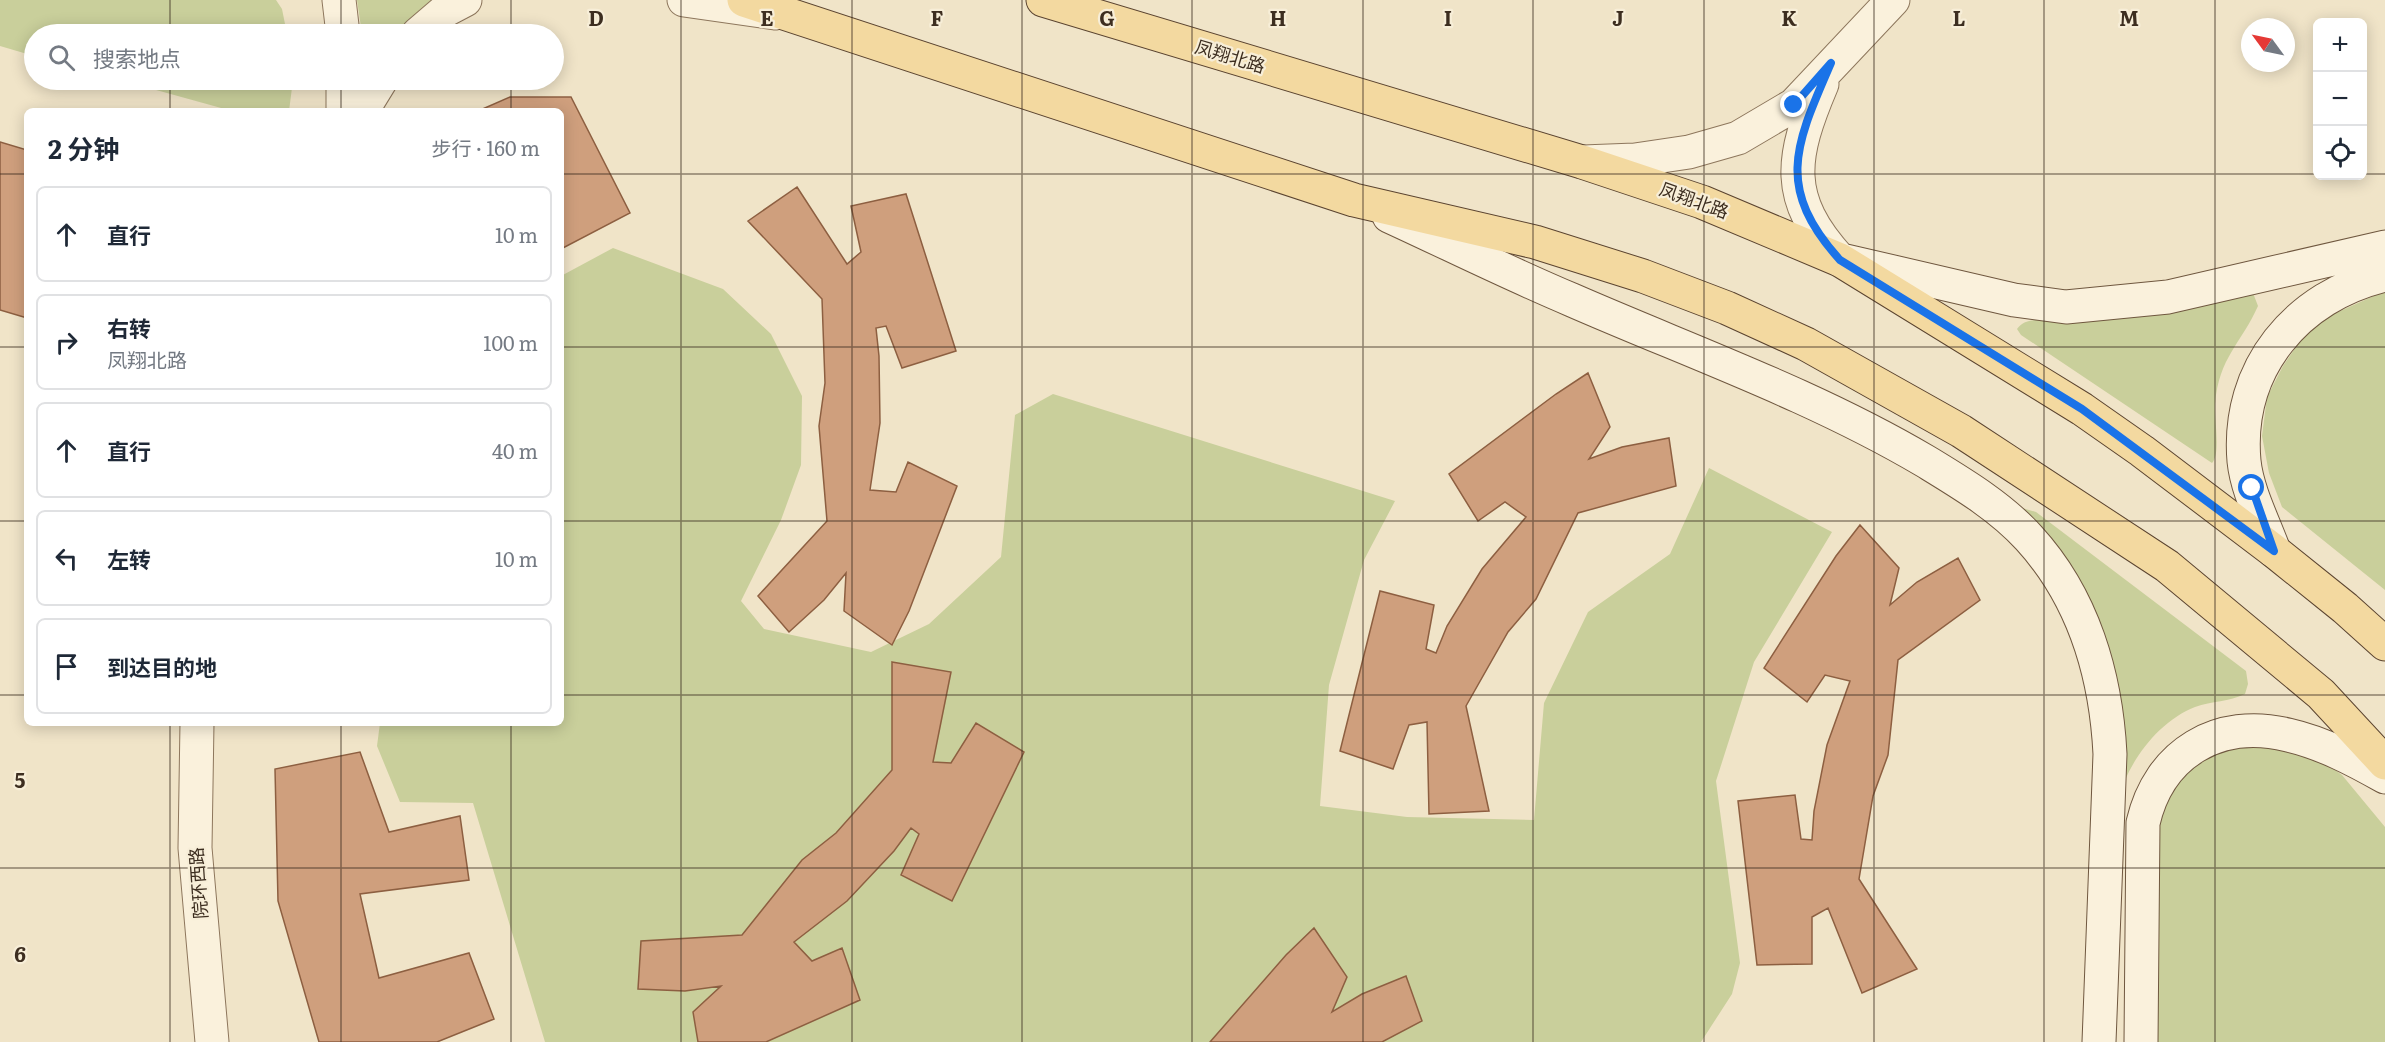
<!DOCTYPE html>
<html lang="zh">
<meta charset="utf-8">
<style>
body{margin:0;font-family:Literata,"Noto Sans SC",serif;background:#f2f2f3;color:#1f2937}
.controls{position:absolute;right:18px;top:18px;display:grid;overflow:hidden;border-radius:9px;box-shadow:0 3px 15px #0003}
.controls button{width:54px;height:54px;display:grid;place-items:center;padding:0;border:0;border-bottom:2px solid #e0e1e3;background:#fff;color:#1f2937;font:30px sans-serif}
.compass{position:absolute;left:2241px;top:18px;width:54px;height:54px;border-radius:50%;background:#fff;box-shadow:0 3px 15px #0003;rotate:303deg}
.stop{position:absolute;width:18px;height:18px;margin:-14px;border:4px solid #1a73e8;border-radius:50%;background:#fff}
.stop.end{background:#1a73e8;border-color:#fff;box-shadow:0 2px 6px #0008}
.list{margin:0;padding:0;list-style:none}
h2{display:flex;justify-content:space-between;align-items:center;height:78px;margin:0;padding:0 24px;font-size:26px}
h2 small{font-size:20px;font-weight:400;color:#747a83}
.list li{display:grid;grid-template-columns:39px 1fr auto;gap:18px;align-items:center;box-sizing:border-box;height:96px;margin:0 12px 12px;padding:0 12px;border:2px solid #e0e1e3;border-radius:9px}
.list b{display:block;font-size:22px;white-space:nowrap}
.list p{margin:0;font-size:20px;white-space:nowrap;color:#747a83}
.list em{font-size:20px;font-style:normal;color:#747a83}
.icon{flex:none;width:33px;height:33px;fill:none;stroke:currentColor;stroke-width:2;stroke-linecap:round;stroke-linejoin:round}
.map{position:relative;flex:none;width:2385px;height:1042px;overflow:hidden}
.search{position:absolute;background:#fff;box-shadow:0 3px 15px #0003;left:24px;top:24px;width:540px;height:66px;display:flex;align-items:center;gap:15px;box-sizing:border-box;padding:0 21px;border-radius:33px;color:#747a83;font-size:22px}
.panel{position:absolute;background:#fff;box-shadow:0 3px 15px #0003;left:24px;top:108px;width:540px;height:618px;border-radius:9px}
.map>svg:first-child{display:block}
.green{fill:#c9cf9b}
.building{fill:#cf9f7d;stroke:#8d5f41;stroke-width:1.5}
.lines{fill:none;stroke-linecap:round;stroke-linejoin:round}
.minor-casing{stroke:#8d765c;stroke-width:35}
.secondary-casing{stroke:#6f573f;stroke-width:35}
.primary-casing{stroke:#5b4430;stroke-width:35}
.minor{stroke:#faf1dc;stroke-width:33}
.secondary{stroke:#faf1dc;stroke-width:33}
.primary{stroke:#f3d9a0;stroke-width:33}
.route{stroke:#1a73e8;stroke-width:8}
.grid{fill:none;stroke:#3d2e20;stroke-width:1.5;stroke-opacity:0.55}
.labels{text-anchor:middle;stroke-width:4.5;stroke-linejoin:round;paint-order:stroke}
.street-label{font-size:18px;fill:#3d2e20;stroke:#f7eed8}
.grid-label{font-size:20px;text-anchor:middle;font-weight:bold;fill:#3d2e20;stroke:#f7eed8;stroke-width:4.5;stroke-linejoin:round;paint-order:stroke}
</style>
<div class="map">
<svg width="2385" height="1042" viewBox="0 0 2385 1042">
<rect width="100%" height="100%" fill="#f0e4c8"/>
<path class="green" d="M0,0H276L282,9L287,34H34V56L0,46Z
M357,0H435L395,34H362Z
M120,80H293L289,111H232Z
M613,248L723,289L771,334L802,396L801,465L781,520L741,601L764,629L871,652L929,624L1001,557L1015,415L1053,394L1395,501L1364,560L1329,685L1320,806L1407,817L1534,820L1544,703L1588,612L1670,554L1709,468L1832,532L1754,662L1716,781L1740,963L1732,994L1701,1042H545L473,803L400,802L377,746L380,723H561V276Z
M2385,291V590L2282,507L2269,473L2262,436L2267,397L2283,366L2304,335L2320,320Z
M2253,293L2258,306C2241,344 2219,357 2215,404C2214,418 2221,454 2212,463L2021,335L2017,329C2026,316 2044,321 2058,321Z
M2022,508L2036,512L2246,671L2248,684L2245,694C2229,702 2212,701 2195,707C2164,719 2138,750 2125,780L2090,604L2043,528Z
M2251,742L2313,754L2342,775L2385,827V1042H2153L2157,817L2165,799L2202,756Z"/>
<path class="building" d="M510,97H571L630,213L561,249V111H478Z
M0,142L27,150V318L0,310Z
M797,187L847,264L861,252L851,206L906,194L956,351L902,368L886,326L876,328L879,356L880,423L870,490L896,492L908,462L957,486L909,611L892,645L844,611L846,573L824,600L789,632L758,596L827,521L819,426L825,383L822,299L748,221Z
M1588,373L1610,427L1589,459L1622,447L1669,438L1676,486L1578,513L1536,599L1508,632L1466,706L1489,811L1429,814L1427,722L1409,725L1393,769L1340,751L1380,591L1434,605L1426,649L1436,653L1447,626L1482,569L1526,517L1505,502L1478,521L1449,474L1556,394Z
M1860,525L1899,568L1890,605L1917,582L1958,558L1980,600L1898,660L1888,755L1873,796L1859,879L1917,969L1862,993L1828,908L1812,917V964L1757,965L1738,801L1795,795L1801,839L1812,840L1814,811L1827,745L1850,681L1825,675L1807,702L1764,668L1836,556Z
M892,662L951,672L933,762L951,763L976,723L1024,752L952,901L901,875L919,834L911,828L894,851L847,901L794,942L812,961L842,948L860,1000L766,1042H698L693,1012L721,986L685,991L638,989L641,941L742,935L802,860L836,833L892,770Z
M360,752L389,832L460,816L469,880L360,894L379,978L469,953L494,1019L437,1042H319L278,901L275,769Z
M1314,928L1347,977L1332,1012L1362,994L1406,976L1422,1021L1382,1042H1210L1286,955Z"/>
<g class="lines">
<g class="minor-casing">
<path id="minor" d="M339,0L343,34
M684,0L775,13
M418,34L446,10L465,0
M1822,84C1791,157 1783,198 1840,260
M343,111V80
M362,111L381,80
M1583,162L1635,160L1689,152L1738,138L1794,105L1893,0
M197,723L195,848L212,1042"/>
</g>
<g class="secondary-casing">
<path id="secondary" d="M1389,216C1450,244 1510,274 1572,300C1691,352 1813,395 1925,461C1961,483 2000,506 2029,538C2083,597 2106,675 2110,754L2099,1042
M1846,261L2014,300L2066,307L2168,297L2385,247
M2274,551C2264,523 2247,491 2244,461C2236,368 2297,296 2385,275
M2141,1042L2143,823C2159,753 2218,718 2288,735C2323,743 2355,760 2385,777"/>
</g>
<g class="primary-casing">
<path id="primary" d="M744,0L1354,200L1535,242L1643,276L1727,308L1806,344L1961,431L2167,566L2321,694L2385,763
M1043,0L1582,162L1702,202L1840,260L2082,409L2142,451L2274,551L2345,608L2385,644"/>
</g>
<use href="#minor" class="minor"/>
<use href="#secondary" class="secondary"/>
<use href="#primary" class="primary"/>
</g>
<g class="lines">
<path class="route" d="M1794,105L1831,63C1796,144 1774,187 1840,260L2082,409L2274,551L2252,488"/>
</g>
<path class="grid" d="M170,0V34M341,0V34M511,0V34M681,0V1042M852,0V1042M1022,0V1042M1192,0V1042M1363,0V1042M1533,0V1042M1704,0V1042M1874,0V1042M2044,0V1042M2215,0V1042M170,80V111M341,80V111M511,80V111M0,174H27M561,174H2318M2362,174H2385M0,347H27M561,347H2385M0,521H27M561,521H2385M0,695H27M561,695H2385M170,723V1042M341,723V1042M511,723V1042M0,868H2385"/>
<g class="labels">
<g class="street-label">
<text transform="translate(1230 57) rotate(17)" y="6">凤翔北路</text>
<text transform="translate(1694 201) rotate(20)" y="6">凤翔北路</text>
<text transform="translate(199 883) rotate(-94)" y="6">院环西路</text>
</g>
</g>
<g class="grid-label">
<text x="596" y="26">D</text>
<text x="767" y="26">E</text>
<text x="937" y="26">F</text>
<text x="1107" y="26">G</text>
<text x="1278" y="26">H</text>
<text x="1448" y="26">I</text>
<text x="1618" y="26">J</text>
<text x="1789" y="26">K</text>
<text x="1959" y="26">L</text>
<text x="2129" y="26">M</text>
<text x="20" y="788">5</text>
<text x="20" y="962">6</text>
</g>
</svg>
<div class="controls">
<button>+</button>
<button>−</button>
<button><svg class="icon" aria-label="locate" viewBox="0 0 24 24"><circle cx="12" cy="12" r="6"/><path d="M12 2v4M12 18v4M2 12h4M18 12h4"/></svg></button>
</div>
<svg class="compass" viewBox="-18 -18 36 36"><path d="M0-13l5 13h-10z" fill="#e53935"/><path d="M0 13l5-13h-10z" fill="#747a83"/></svg>
<div class="stop" style="left:2252px;top:488px"></div>
<div class="stop end" style="left:1794px;top:105px"></div>
<div class="search"><svg class="icon" aria-label="search" viewBox="0 0 24 24"><circle cx="10" cy="10" r="6"/><path d="M15 15l6 6"/></svg>搜索地点</div>
<section class="panel">
<h2>2 分钟<small>步行 · 160 m</small></h2>
<ul class="list">
<li><svg class="icon" aria-label="ahead" viewBox="0 0 24 24"><path d="M12 20V5M6 11l6-6 6 6"/></svg><div><b>直行</b></div><em>10 m</em></li>
<li><svg class="icon" aria-label="right" viewBox="0 0 24 24"><path d="M7 20v-9h11M14 6l5 5-5 5"/></svg><div><b>右转</b><p>凤翔北路</p></div><em>100 m</em></li>
<li><svg class="icon" aria-label="ahead" viewBox="0 0 24 24"><path d="M12 20V5M6 11l6-6 6 6"/></svg><div><b>直行</b></div><em>40 m</em></li>
<li><svg class="icon" aria-label="left" viewBox="0 0 24 24"><path d="M17 20v-9H6M10 6l-5 5 5 5"/></svg><div><b>左转</b></div><em>10 m</em></li>
<li><svg class="icon" aria-label="arrive" viewBox="0 0 24 24"><path d="M6 21V4h12l-3 4 3 4H6"/></svg><div><b>到达目的地</b></div></li>
</ul>
</section>
</div>
